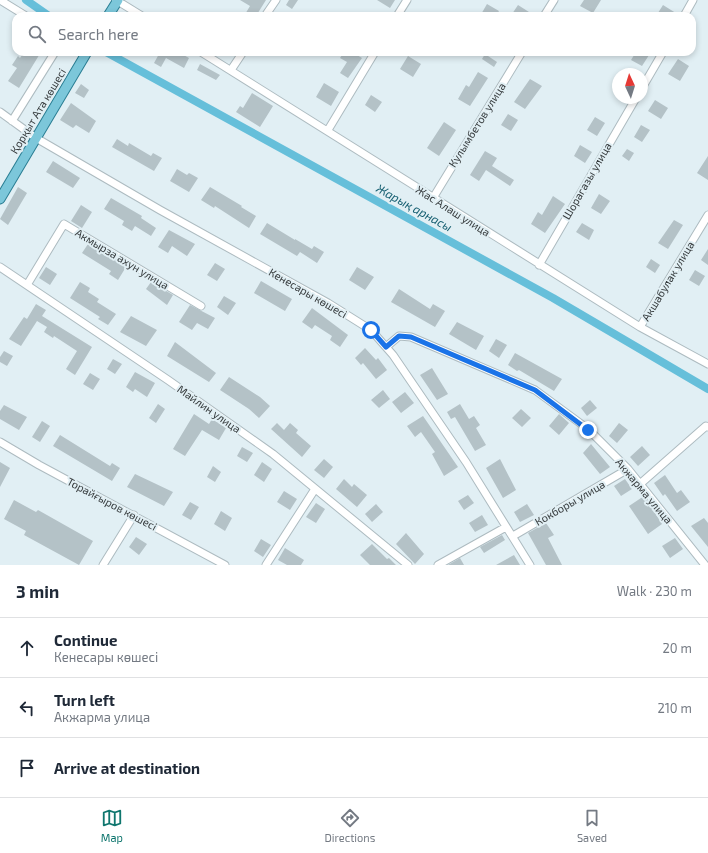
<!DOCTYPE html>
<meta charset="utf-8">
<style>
body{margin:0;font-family:"Exo 2",sans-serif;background:#f2f2f3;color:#1f2937}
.compass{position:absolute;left:612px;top:68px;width:36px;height:36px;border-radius:50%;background:#fff;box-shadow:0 2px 6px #0003;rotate:356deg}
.stop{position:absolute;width:12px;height:12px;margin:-9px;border:3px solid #1a73e8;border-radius:50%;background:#fff}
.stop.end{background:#1a73e8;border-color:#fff;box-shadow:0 1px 4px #0008}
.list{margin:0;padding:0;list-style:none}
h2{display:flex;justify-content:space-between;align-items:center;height:52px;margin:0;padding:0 16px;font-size:17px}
h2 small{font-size:13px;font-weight:400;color:#747a83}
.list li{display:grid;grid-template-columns:26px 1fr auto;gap:12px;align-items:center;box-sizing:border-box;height:60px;padding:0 16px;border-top:1px solid #e0e1e3}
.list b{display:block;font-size:15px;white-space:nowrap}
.list p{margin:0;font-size:13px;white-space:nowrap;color:#747a83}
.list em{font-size:13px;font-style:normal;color:#747a83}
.icon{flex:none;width:22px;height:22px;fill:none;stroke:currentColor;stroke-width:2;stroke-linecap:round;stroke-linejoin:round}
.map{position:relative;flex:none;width:708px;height:565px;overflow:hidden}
.search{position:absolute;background:#fff;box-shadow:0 2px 6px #0003;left:12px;right:12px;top:12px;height:44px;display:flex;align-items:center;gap:10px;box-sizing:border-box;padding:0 14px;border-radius:12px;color:#747a83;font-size:15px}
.sheet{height:232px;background:#fff}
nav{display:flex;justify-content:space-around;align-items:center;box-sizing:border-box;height:56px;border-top:1px solid #e0e1e3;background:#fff;font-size:11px;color:#747a83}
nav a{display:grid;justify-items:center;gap:2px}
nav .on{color:#0f766e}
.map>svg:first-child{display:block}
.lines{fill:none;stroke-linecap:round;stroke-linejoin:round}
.canal{stroke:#66bfda;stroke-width:8}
.building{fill:#b4c2c7}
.minor-casing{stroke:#adbbc0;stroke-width:9}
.major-casing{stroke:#2a7e93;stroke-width:11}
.minor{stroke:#fff;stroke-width:7}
.major{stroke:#7cc7da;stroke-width:9}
.route{stroke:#1a73e8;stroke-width:5}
.labels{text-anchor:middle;stroke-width:4;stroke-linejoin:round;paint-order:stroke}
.street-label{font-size:11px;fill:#363b3d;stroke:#e1eff4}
.water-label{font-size:12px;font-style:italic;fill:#145e70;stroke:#e1eff4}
</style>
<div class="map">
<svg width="708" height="565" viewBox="0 0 708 565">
<rect width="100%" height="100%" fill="#e1eff4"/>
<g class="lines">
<path class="canal" d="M26,0L49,16
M106,52L553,298L708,389"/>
</g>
<path class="building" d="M240,0H266L256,16H244L250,6Z
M289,0H298L292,9L286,5Z
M377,0H395L390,8Z
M584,0H601L593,13L580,6Z
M487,4L499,11L496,16H480Z
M518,5L529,12L527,16H516L512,14Z
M663,5L679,15V16H656Z
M24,52H41L19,88L8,81L17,68L12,65L18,56L20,58Z
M154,52H178L189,58L184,68L166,58L161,67L154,63L159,54Z
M344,52H352L362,58L348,78L340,73L347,62L340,58Z
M636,52H651L642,66L631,60Z
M485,54L497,62L494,67L482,59Z
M408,56L421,64L413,77L400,69Z
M678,59L689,66L680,81L668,74Z
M200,64L220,75L216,80L197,70Z
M478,72L488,78L470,106L458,99L466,85L469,87Z
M530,79L542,86L525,109L514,102Z
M324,83L339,92L331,106L316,97Z
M81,84L89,90L84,98L75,93Z
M252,93L273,106L260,127L236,112L240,106L243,108Z
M371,95L382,102L375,112L365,105Z
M655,100L668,108L661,119L648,111Z
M71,103L96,121L89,133L76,125L73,128L60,120Z
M508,114L518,120L511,131L501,125Z
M595,117L605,123L597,136L587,130Z
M444,122L456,130L439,156L427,148Z
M641,125L650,130L642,142L634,137Z
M117,139L128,146L129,143L151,156L153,153L162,158L154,171L112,147Z
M580,145L592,152L585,163L574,156Z
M627,149L634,153L629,161L622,156Z
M485,151L497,158L492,166L514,180L510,186L486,170L479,181L470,175Z
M708,156V180L697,173Z
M53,161L80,178L73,188L46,172Z
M177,169L187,175L189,173L198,178L189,192L170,181Z
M18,187L27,193L8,225L0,219Z
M210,187L242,206L241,207L256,216L249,228L215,206L214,208L201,200Z
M599,194L610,201L601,214L591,208Z
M553,196L565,204L545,233L531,224L538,212L542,215Z
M111,198L142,216L141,218L156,228L151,236L135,226L132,231L122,225L124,221L104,209Z
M81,205L92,212L82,228L71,221Z
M674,220L683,225L668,249L658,243Z
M267,223L295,240V239L312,249L314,246L324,252L317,263L300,252L297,256L260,234Z
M582,223L594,230L589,240L576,232Z
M169,230L195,244L187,256L172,246L168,253L158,247Z
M88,244L126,267L118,280L109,274L111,271L82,253Z
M708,249V265L701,260Z
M651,259L660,265L655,273L646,267Z
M215,263L225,269L217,281L207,275Z
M46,267L57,274L50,285L39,278Z
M357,267L374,277L365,290L349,280Z
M695,270L705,276L699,286L689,280Z
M261,281L292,299L285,311L254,293Z
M80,282L90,288L88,292L99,299L97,302L116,314L108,325L98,319L100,317L70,298Z
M151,282L173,295L167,305L146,289Z
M399,289L430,309L433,304L445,311L435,327L391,302Z
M224,296L236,303L228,315L217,307Z
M36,304L46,310L42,316L92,347L75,375L66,369L77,351L54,336L53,338L44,332L47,327L37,321L21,346L9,339L24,317L27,319Z
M190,305L215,318L208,329L197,323L192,330L179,322Z
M312,308L348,335L340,347L330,340L332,336L315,325L312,329L302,322Z
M131,316L157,330L146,346L120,332Z
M457,322L484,336L476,350L449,334Z
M496,339L507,345L499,358L489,351Z
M175,342L216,373L209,382L167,356Z
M365,348L376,360L378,358L387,370L376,379L363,363L361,365L355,358Z
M4,351L13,356L7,366L0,362V357Z
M515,353L562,379L554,391L519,370L517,371L508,365Z
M113,359L122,364L115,374L107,369Z
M432,368L448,394L437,400L420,375Z
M135,372L155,383L147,397L135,389L133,392L126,387Z
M90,373L100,379L93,390L83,384Z
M229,377L260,397L270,406L259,418L249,409L220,390Z
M383,390L390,399L379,408L371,400Z
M405,392L414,403L401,413L392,402Z
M590,400L597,408L587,416L581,408Z
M158,404L165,409L156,423L149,418Z
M460,404L469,419L474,416L480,425L476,428L486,445L475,451L455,417L451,419L447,412Z
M4,405L27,417L19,430L0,419V411Z
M521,409L531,418L522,427L512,418Z
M194,414L209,424L212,419L226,428L219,440L202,430L185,456L173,449Z
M559,414L569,423L559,435L549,426Z
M423,416L458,467L444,476L432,454L435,452L421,432L415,437L407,426Z
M42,421L50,426L40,442L32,437Z
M277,423L284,430L290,423L298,430L296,433L311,446L302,457L271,429Z
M619,423L628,430L617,443L609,436Z
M60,435L110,466L112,463L120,468L112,481L53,446Z
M591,444L610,467L600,474L583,453Z
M642,446L650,455L638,466L630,457Z
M242,447L253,453L247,462L237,456Z
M324,459L333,467L324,478L314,470Z
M500,459L516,490L503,498L486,468Z
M0,462L10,468L0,487Z
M262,462L272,469L264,482L254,475Z
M213,466L221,472L215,482L207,477Z
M135,474L173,492L164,506L127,487Z
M665,475L677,493L681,490L690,502L677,511L665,494L663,496L654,483Z
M344,479L352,487L354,484L367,495L357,507L336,489Z
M625,479L632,489L621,496L614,486Z
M284,491L297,499L290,510L277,502Z
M468,495L474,503L464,510L458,501Z
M644,496L662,524L648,534L629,506Z
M14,500L36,512L38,510L93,541L79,565L24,535L26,531L4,519Z
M190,502L199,507L191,520L182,515Z
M316,503L325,509L316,523L306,517Z
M376,504L383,512L372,522L365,514Z
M527,504L534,515L520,522L514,512Z
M221,511L232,518L225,531L214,524Z
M482,515L488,525L475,532L469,523Z
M704,518L708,523V547L691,526Z
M546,523L554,535L548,538L562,565H546L528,533Z
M406,533L424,554L415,564L396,544Z
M502,535L505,540L484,553L480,547Z
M136,537L147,544L139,555L129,547Z
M675,538L683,549L670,558L662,546Z
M261,539L271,545L263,557L254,551Z
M372,544L387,559L389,558L396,565H370L360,555Z
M285,548L304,560L301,565H287L278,560Z
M514,555L520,565H496Z
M460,558L464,565H448Z"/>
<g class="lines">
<g class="minor-casing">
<path id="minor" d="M0,0L26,16
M116,0L142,16
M265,16L276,0
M397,16L407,0
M544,16L554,0
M684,16L693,0
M201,52L640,327L708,364
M231,70L243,52
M642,88L663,52
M0,112L36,138L160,210L328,303L371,330L393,355L466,462L530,565
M12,121L55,52
M328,130L375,52
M433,198L522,52
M539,265L636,98
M0,267L168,380L273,454L408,565
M27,285L64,224L201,306
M640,327L708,215
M386,347L399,336L411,337L535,390L588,429L628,469L705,565
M0,442L39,465L225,565
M640,484L706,426L708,427
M513,536L628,469
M103,565L134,515
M266,565L315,489
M438,565L506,527"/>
</g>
<g class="major-casing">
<path id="major" d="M108,16L118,0
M0,199L87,52"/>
</g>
<use href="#minor" class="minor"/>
<use href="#major" class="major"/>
</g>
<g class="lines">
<path class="route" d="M371,330L386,347L399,336L411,337L535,390L588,430"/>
</g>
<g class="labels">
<g class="street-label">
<text transform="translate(38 111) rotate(-59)" y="4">Қорқыт Ата көшесі</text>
<text transform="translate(477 125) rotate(-58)" y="4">Кулымбетов улица</text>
<text transform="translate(587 181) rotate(-60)" y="4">Шорагазы улица</text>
<text transform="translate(453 211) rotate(32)" y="4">Жас Алаш улица</text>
<text transform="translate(122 259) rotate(31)" y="4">Акмырза ахун улица</text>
<text transform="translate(668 281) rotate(-59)" y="4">Акшабулак улица</text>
<text transform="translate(308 293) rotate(30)" y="4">Кенесары көшесі</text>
<text transform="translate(209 409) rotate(35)" y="4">Майлин улица</text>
<text transform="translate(644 491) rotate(50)" y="4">Акжарма улица</text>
<text transform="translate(570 503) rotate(-30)" y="4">Кокборы улица</text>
<text transform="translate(112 504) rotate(28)" y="4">Торайғыров көшесі</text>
</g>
<g class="water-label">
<text transform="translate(414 208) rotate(29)" y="4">Жарық арнасы</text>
</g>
</g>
</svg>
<svg class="compass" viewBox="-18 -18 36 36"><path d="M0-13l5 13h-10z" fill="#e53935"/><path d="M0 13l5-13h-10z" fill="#747a83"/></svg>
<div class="stop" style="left:371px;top:330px"></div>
<div class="stop end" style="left:588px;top:430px"></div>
<div class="search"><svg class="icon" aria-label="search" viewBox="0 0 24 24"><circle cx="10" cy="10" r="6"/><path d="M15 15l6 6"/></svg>Search here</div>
</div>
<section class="sheet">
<h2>3 min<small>Walk · 230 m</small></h2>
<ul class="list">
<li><svg class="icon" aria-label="ahead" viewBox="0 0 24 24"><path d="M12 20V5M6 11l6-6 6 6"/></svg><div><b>Continue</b><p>Кенесары көшесі</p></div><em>20 m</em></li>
<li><svg class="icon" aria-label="left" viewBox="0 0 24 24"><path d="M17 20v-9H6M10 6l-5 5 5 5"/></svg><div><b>Turn left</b><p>Акжарма улица</p></div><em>210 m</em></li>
<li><svg class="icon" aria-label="arrive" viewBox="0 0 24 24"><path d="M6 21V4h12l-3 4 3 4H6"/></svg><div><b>Arrive at destination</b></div></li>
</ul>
</section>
<nav>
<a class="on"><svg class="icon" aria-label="map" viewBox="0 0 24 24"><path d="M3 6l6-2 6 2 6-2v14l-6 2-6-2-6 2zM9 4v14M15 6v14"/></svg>Map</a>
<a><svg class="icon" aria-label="directions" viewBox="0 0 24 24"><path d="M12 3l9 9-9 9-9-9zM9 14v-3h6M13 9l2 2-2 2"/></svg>Directions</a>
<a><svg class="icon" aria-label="saved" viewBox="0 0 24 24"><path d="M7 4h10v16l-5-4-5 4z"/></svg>Saved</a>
</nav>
